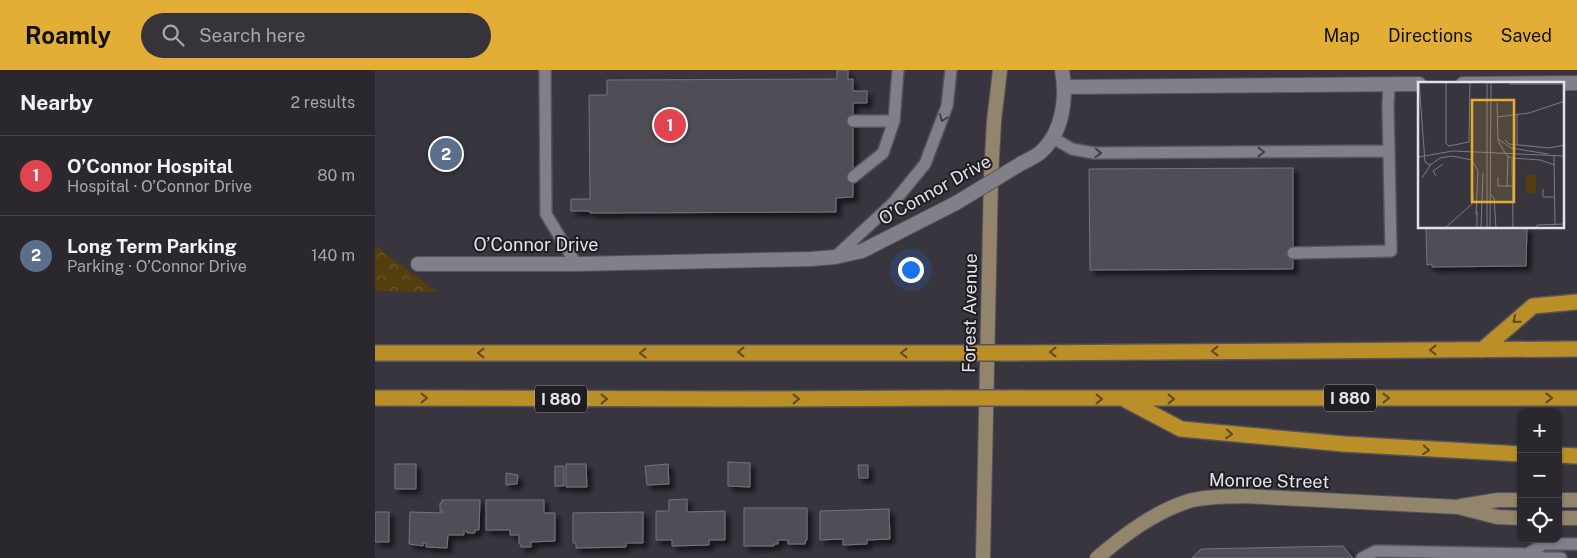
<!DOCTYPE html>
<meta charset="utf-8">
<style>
body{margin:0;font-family:"Public Sans",sans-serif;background:#36343a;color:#f1f3f6}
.controls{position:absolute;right:15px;bottom:15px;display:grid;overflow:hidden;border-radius:10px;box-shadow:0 1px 4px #0004}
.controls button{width:45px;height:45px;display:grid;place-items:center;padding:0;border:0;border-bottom:1px solid #46444a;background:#2a282e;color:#f1f3f6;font:25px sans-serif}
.you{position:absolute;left:535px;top:199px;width:18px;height:18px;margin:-12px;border:4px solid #fff;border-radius:50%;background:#1a73e8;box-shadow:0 0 0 8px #1a73e833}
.badge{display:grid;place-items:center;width:32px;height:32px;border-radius:50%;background:#e3ae35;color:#fff;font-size:16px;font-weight:700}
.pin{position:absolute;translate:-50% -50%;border:2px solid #fff;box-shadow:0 1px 5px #0006}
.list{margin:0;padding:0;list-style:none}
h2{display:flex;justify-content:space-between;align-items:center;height:65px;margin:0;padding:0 20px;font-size:21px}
h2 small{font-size:16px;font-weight:400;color:#a5a6aa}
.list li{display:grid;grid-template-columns:32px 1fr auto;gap:15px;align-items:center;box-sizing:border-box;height:80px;padding:0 20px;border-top:1px solid #46444a}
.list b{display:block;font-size:19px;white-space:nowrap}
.list p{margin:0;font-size:16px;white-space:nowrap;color:#a5a6aa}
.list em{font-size:16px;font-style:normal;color:#a5a6aa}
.icon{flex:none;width:28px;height:28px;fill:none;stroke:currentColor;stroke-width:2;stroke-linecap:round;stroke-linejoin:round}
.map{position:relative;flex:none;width:1202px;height:488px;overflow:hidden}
header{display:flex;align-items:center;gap:30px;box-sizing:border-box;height:70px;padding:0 25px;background:#e3ae35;color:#111}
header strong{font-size:24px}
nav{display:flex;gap:28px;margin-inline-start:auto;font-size:18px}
.search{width:350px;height:45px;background:#36343a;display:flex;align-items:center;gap:12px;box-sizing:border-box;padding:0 18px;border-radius:28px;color:#a5a6aa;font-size:19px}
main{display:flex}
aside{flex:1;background:#2a282e}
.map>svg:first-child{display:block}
.forest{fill:url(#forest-crowns)}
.building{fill:#504d57;stroke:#77737e;filter:url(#shadow)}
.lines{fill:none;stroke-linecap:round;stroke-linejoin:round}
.service-casing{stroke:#56535c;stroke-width:14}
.minor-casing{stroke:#56535c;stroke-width:16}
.secondary-casing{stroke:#56535c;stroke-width:16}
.motorway-casing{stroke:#56535c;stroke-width:18}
.service{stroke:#827f89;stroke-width:11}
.minor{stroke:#827f89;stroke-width:14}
.secondary{stroke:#93846c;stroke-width:14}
.motorway{stroke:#bb8f27;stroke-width:15}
.minor-bridge-casing{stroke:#56535c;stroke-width:16;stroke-linecap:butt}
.motorway-bridge-casing{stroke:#56535c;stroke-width:18;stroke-linecap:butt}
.minor-bridge{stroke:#827f89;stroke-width:14}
.motorway-bridge{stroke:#bb8f27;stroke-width:15}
.oneway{stroke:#413f45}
.oneway2{stroke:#5d4b23}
.labels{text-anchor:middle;stroke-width:4;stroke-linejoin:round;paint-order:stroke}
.shield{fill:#1e1d21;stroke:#a8a7ac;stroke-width:1}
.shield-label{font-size:16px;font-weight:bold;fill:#e3e2e8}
.street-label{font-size:18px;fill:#e3e2e8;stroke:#1e1d21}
.inset-road{fill:none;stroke:#7c7a82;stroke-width:1}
.view{fill:#e3ae35;fill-opacity:0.15;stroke:#e3ae35;stroke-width:2.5}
.inset-edge{fill:none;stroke:#e3e2e8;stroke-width:2.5}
</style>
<header>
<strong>Roamly</strong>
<div class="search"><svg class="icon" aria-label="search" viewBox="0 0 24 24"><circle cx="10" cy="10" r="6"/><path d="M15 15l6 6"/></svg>Search here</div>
<nav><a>Map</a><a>Directions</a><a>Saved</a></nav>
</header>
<main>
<aside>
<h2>Nearby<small>2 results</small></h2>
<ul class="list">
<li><span class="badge" style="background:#e0444e">1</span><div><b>O’Connor Hospital</b><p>Hospital · O’Connor Drive</p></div><em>80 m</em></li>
<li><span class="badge" style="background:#5c6f8a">2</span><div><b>Long Term Parking</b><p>Parking · O’Connor Drive</p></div><em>140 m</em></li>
</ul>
</aside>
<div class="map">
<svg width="1202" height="488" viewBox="0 0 1202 488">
<defs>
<pattern id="forest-crowns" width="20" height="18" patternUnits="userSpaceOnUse" patternTransform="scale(1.25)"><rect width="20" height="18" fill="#543e0d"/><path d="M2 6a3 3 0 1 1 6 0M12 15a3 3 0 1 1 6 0" fill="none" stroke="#6c5a30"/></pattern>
<filter id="shadow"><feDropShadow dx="4.5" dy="4.5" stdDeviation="2.5" flood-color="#0009"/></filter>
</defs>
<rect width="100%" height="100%" fill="#38353e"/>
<path class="forest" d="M0,175L62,222L0,221Z"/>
<path class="building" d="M462,0H473V9H478V21H492V33H478V127L461,128V142L215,143V141H196V129H215L214,25H232V10L462,9Z
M918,98V199L715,200L714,99Z
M1051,158H1152L1151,196L1057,197V194L1052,195Z
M353,392L375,393V417L353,416Z
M20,394H41V419H20Z
M191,394H211L212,417H191Z
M293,394L294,414L272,415L270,396Z
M483,395H493V408H484Z
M180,396H189V416H180Z
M131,403L143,405L142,414L131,415Z
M312,429V442L350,441V470H334V475L297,476V470H281V441H294V430Z
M67,430H105L104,460H100V463H92V461H89V465H73L72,478L51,477V473H48V476L34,474L35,442L68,443V441H65V433H67Z
M111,430H169V443H180V471L156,472V477H146V474H144V465H135V460H111Z
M369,438H432V470H431L430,474H413V470H403V474H399V476H369Z
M514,439L515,469L492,470V474L468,475V469L445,470V441Z
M0,442H14V472H0Z
M268,442V473H251V477L201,478V473H198V443Z
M968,476L978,488H817L826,479Z"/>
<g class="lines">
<g class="service-casing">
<path id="service" d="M170,0L171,144L201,194
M478,51H519
M678,68L697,79L719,83L1014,81
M478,107L508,83L519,51L523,0
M918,183L1016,181L1013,37L1014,14
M460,187L518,133L550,94L572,36L576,0
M1152,484L1169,474H1202
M987,488L1001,481L1152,484L1170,488H1186"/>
</g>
<g class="minor-casing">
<path id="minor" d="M1088,14L1202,13
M690,17L1044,14
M647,93C653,90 662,86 667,81C688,61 692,28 687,0
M43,194H201L436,189L460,187L487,181L581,133"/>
</g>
<g class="secondary-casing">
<path id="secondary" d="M1183,430H1202
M1086,436L1123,430H1146
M1183,448H1202
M608,488L616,106L619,51L625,0
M722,488C749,465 779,442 814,431C831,426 850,427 868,426L1083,437L1122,447L1146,448"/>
</g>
<g class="motorway-casing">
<path id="motorway" d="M1107,280L1158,236L1202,232
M0,283H577
M641,283L1202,279
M0,328L373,329L577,328
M640,328H1202
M751,330L806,359L969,374L1146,384
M1183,385L1202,386"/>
</g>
<use href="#service" class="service"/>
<use href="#minor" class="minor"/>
<use href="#secondary" class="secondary"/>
<use href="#motorway" class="motorway"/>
<g class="minor-bridge-casing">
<path id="minor-bridge" d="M581,133L647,93"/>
</g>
<g class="motorway-bridge-casing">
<path id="motorway-bridge" d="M577,283H641
M577,328H640"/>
</g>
<use href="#minor-bridge" class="minor-bridge"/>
<use href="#motorway-bridge" class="motorway-bridge"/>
</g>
<defs><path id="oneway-chevron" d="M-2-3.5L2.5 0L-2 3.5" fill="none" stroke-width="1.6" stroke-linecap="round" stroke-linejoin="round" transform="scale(1.25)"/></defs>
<g class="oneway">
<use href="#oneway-chevron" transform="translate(568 48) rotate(111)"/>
<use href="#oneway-chevron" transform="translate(886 82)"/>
<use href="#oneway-chevron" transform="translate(723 83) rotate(2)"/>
</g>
<g class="oneway2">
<use href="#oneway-chevron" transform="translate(1141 250) rotate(139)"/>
<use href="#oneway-chevron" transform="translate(1058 280) rotate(180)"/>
<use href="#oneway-chevron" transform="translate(840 281) rotate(180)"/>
<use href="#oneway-chevron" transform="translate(366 282) rotate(-180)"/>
<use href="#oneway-chevron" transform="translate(678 282) rotate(180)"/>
<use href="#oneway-chevron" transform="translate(106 283) rotate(180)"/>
<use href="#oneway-chevron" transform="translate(268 283) rotate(180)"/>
<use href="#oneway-chevron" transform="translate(529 283) rotate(-180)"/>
<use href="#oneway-chevron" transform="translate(49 328)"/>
<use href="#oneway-chevron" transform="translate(1011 328)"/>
<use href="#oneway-chevron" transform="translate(1174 328)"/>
<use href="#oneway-chevron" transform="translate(229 329)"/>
<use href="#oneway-chevron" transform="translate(421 329)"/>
<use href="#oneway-chevron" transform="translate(724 329)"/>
<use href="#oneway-chevron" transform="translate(796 329)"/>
<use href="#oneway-chevron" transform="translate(854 364) rotate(5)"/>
<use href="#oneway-chevron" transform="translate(1051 380) rotate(4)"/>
</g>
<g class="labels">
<g class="shield">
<rect x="949" y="314.5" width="52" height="27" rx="4"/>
<rect x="160" y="315.5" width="52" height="27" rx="4"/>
</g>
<g class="shield-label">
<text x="975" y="334">I 880</text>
<text x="186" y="335">I 880</text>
</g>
<g class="street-label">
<text transform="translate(560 120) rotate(-29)" y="6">O’Connor Drive</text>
<text x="161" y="181">O’Connor Drive</text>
<text transform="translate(595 243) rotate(-89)" y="6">Forest Avenue</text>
<text transform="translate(894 411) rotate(1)" y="6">Monroe Street</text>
</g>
</g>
<g transform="translate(1043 12)">
<rect width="146" height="146" fill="#38353e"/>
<path d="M108,93H118V111H108Z" fill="#543e0d"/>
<path class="inset-road" d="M1,0L7,80L12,83L22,76L34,74L54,78L60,89L58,133M28,0V61L31,64L51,60L52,0M91,2H147M79,21L80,59L89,74L94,76M99,32V62M79,35L111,31L147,19M80,57L93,66L130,72M87,58L91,62L131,66L147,63M136,74L137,143M0,75L35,69L147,74M94,76L95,146M94,76L122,78L137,83M18,94L15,89L25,82M80,95V104H95M4,96L13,82M54,101L55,116M89,104L90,75M125,107V115H137M72,112L76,116L78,146M27,146L54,122L55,115M59,146V129M63,146L65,91M69,146V0M72,146L73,0M119,146V143L147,142"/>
<path class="view" d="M54,18H96V120H54Z"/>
<rect width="146" height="146" class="inset-edge"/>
</g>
</svg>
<div class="controls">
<button>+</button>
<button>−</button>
<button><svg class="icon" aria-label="locate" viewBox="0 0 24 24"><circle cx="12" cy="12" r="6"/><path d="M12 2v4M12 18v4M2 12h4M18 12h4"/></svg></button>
</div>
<div class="you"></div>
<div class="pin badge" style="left:295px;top:55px;background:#e0444e">1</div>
<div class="pin badge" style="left:71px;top:84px;background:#5c6f8a">2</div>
</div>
</main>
